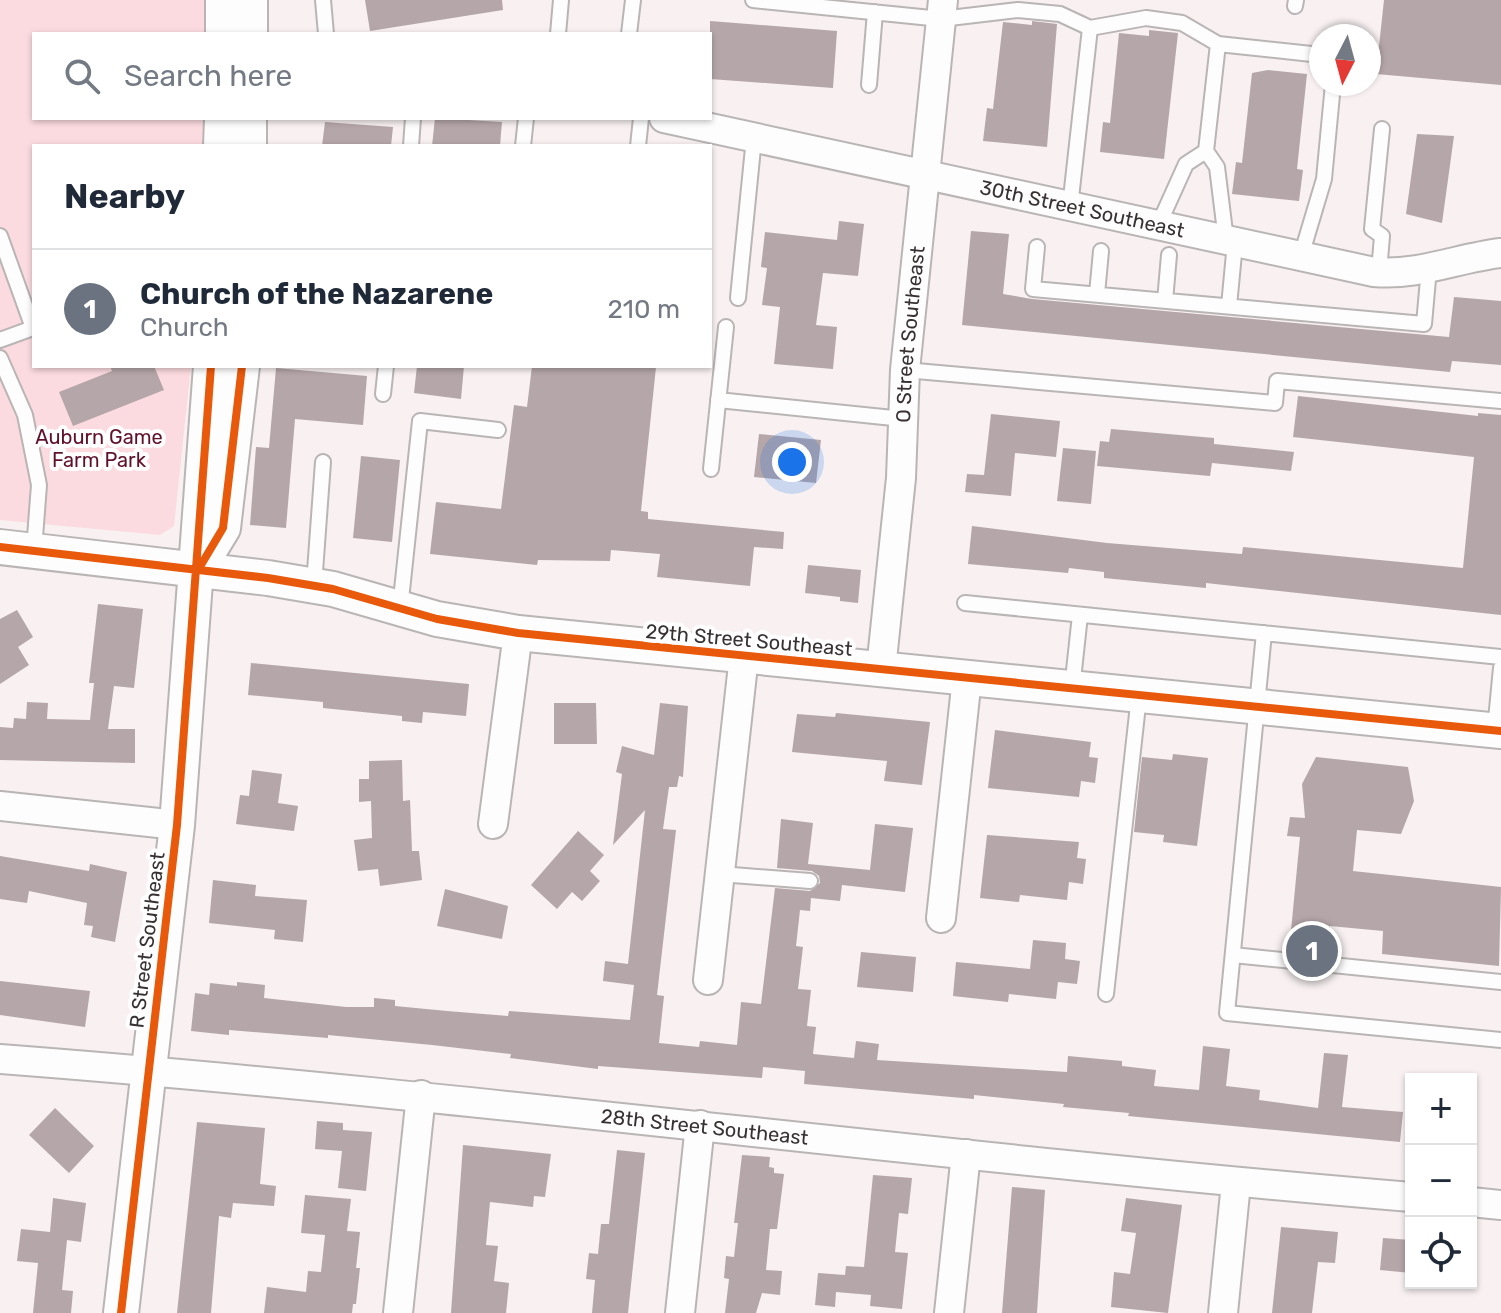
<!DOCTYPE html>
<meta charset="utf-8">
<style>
body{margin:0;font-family:Rubik,sans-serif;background:#f2f2f3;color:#1f2937}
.controls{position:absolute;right:24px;bottom:24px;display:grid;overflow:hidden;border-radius:0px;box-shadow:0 2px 6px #0004}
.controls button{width:72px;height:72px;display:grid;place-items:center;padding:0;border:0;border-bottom:2px solid #e0e1e3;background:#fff;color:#1f2937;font:40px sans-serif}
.compass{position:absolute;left:1309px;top:24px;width:72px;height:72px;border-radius:50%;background:#fff;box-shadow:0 2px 6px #0004;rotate:186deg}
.you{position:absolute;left:792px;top:462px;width:28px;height:28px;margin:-20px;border:6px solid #fff;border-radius:50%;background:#1a73e8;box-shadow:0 0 0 12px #1a73e833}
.badge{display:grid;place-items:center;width:52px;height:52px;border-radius:50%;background:#0f766e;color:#fff;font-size:26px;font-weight:700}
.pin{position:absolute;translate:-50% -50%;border:4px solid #fff;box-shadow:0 2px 8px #0006}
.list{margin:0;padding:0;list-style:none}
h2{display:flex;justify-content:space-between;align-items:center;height:104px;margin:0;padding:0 32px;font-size:34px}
h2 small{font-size:26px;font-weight:400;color:#747a83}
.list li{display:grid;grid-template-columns:52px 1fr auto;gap:24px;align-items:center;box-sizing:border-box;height:120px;padding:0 32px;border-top:2px solid #e0e1e3}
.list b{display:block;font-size:30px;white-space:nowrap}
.list p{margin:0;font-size:26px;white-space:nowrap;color:#747a83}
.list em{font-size:26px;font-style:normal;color:#747a83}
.icon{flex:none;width:44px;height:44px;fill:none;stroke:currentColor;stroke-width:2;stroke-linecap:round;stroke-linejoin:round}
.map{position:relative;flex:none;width:1501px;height:1313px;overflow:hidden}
.search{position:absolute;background:#fff;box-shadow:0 2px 6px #0004;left:32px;top:32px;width:680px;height:88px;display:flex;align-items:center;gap:20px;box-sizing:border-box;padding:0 28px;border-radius:0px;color:#747a83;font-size:30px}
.panel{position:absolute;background:#fff;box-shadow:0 2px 6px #0004;left:32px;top:144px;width:680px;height:224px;border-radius:0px}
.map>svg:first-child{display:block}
.green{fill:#fcdbe0}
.building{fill:#b5a6a9}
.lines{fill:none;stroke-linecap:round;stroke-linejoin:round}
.service-casing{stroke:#bab5b5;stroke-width:18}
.minor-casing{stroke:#bab5b5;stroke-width:32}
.tertiary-casing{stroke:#bab5b5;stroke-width:38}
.service{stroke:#fefdfd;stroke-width:14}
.minor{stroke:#fefdfd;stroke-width:28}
.tertiary{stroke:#fefdfd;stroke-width:34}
.cycleway-casing{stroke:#fefefe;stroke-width:13}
.cycleway{stroke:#e8590c;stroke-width:8}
.labels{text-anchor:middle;stroke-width:8;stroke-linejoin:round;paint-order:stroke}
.street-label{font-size:20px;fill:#373132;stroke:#fefefe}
.park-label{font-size:20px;fill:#5f112a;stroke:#fefefe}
</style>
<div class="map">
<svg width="1501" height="1313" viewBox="0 0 1501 1313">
<rect width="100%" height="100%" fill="#f8f0f1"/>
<path class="green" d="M0,0H207L206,34H34V118H205L204,146H34V366H191L174,526L160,535L0,520Z"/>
<path class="building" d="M365,0H502L503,10L370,31Z
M1384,0H1501V85L1376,74Z
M710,21L837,31L833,88L710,79Z
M1032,21L1057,24L1047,147L983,141L987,108L993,109L1003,22L1032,25Z
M1149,30L1178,33L1164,159L1100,152L1103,122L1110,123L1119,33L1149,36Z
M1268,70L1307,74L1297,169L1303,170L1299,201L1232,194L1236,162L1242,163L1252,73Z
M435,118L502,122L500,146H432Z
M325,122L393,127L391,146H322Z
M1417,134L1454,136L1442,223L1406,214Z
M839,221L864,224L858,276L823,273L816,325L837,327L833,369L774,364L780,307L762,305L767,268L761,267L765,232L837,240Z
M971,231L1009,234L1003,294L1032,299L1449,337L1454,297L1501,301V365L1452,361L1450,372L962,325Z
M110,366H154L164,390L73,426L59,392L112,371Z
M417,366H464L461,399L414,393Z
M532,366L656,367L641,511L648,512V519L784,532L783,549L754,547L750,586L657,577L660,554L611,550L610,561L538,560L537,565L430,554L436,502L501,509L514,405L527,407Z
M276,368L367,376L363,425L295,419L286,528L250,525L256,447L269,448Z
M1298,396L1478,416V413L1501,415V615L1206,583V588L1104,578V572L1069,568L1068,573L968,564L972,526L1107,543L1242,554L1243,547L1463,568L1474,457L1293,437Z
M991,414L1060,421L1056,457L1015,453L1011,496L965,492L967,474L984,475Z
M1111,429L1214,438V444L1294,452L1291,471L1212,463L1210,476L1097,466L1100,441L1109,442Z
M759,434L821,440L816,483L754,477Z
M1063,448L1096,451L1091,504L1057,501Z
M361,456L400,460L392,542L353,538Z
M808,565L861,570L858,603L840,601V597L805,593Z
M98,604L143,609L134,688L114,686L108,729H135V763L0,760V727L13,728L14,718L26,719L27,702L48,703L47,719L90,720L94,683H89Z
M17,610L33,637L18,647L29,665L0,684V619Z
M251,663L469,684L466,716L423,712L422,723L402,721V716L323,708V702L248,695Z
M554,703H596L597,744H554Z
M660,703L688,706L683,777L679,776L677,787H669L663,829L676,830L657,995L664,996L659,1043L699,1047L700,1041L737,1045L741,1002L761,1004L775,888L810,891L820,883L819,876L812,871L777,868L781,819L813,823L808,864L870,870L875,824L913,828L905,892L842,885L840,901L811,898L810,911L800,910L796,946L803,947L798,989L811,990L807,1026L816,1027L813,1054L854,1058L856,1041L879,1044L877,1060L1067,1072L1068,1056L1100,1059L1122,1061V1066L1156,1070L1154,1086L1199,1090L1203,1046L1230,1049L1226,1086L1260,1090L1259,1100L1318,1108L1324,1053L1348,1055L1342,1107L1403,1112L1400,1142L1128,1116L1129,1113L1063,1107L1064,1104L974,1095V1099L804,1084L805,1071L763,1067L762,1078L598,1066V1069L510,1058L511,1054L432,1045L328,1035V1038L229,1030V1035L191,1031L195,993L209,995L210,983L237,986V982L265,985L264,998L346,1007H374V998L395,1000V1006L447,1011L508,1016L509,1011L630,1020L634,985L603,981L605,961L628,964L645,810L613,845L622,774L616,772L622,746L654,755Z
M836,713L930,722L922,785L884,781L887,761L792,752L797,714L835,717Z
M995,730L1091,742L1089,757L1098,758L1095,783L1081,781L1079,797L988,788Z
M1173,754L1208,758L1197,846L1163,842L1164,835L1134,832L1142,757L1172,760Z
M1316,757L1408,767L1414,801L1401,834L1357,830L1353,871L1501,887L1499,966L1382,954L1383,931L1330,926L1329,930L1318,929L1316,944L1290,941L1300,837L1287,836L1290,817L1305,818L1302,784Z
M402,760L403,801L410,800L412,851H419L422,880L380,886L378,869L358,871L354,840L372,838L371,801L359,802V779H369V761Z
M252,770L282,774L278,803L298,806L294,831L236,824L240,795L249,796Z
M578,831L604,855L590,871L600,881L582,901L572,892L557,909L531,885Z
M987,835L1079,842L1077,858L1086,859L1083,884L1069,882L1067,900L1020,895L1019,902L980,898Z
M0,856L89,871L90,864L127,872L115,942L91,937L93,926L84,925L87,903L29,891L27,903L0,899Z
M213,880L256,885L255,896L307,900L303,942L274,939L275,930L209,923Z
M445,889L508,906L502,939L437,926Z
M1033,940L1066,943L1065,959L1080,961L1077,984L1058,982L1056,999L1009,994L1008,1002L953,996L956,962L1030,969Z
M861,952L916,957L913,992L857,987Z
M0,981L90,991L85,1027L0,1015Z
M55,1108L94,1146L69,1173L29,1135Z
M317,1121L343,1123V1130L372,1132L366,1191L338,1188L342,1151L315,1149Z
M197,1122L265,1128L260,1184L276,1186L274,1206L233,1203L231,1218L219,1216L211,1313H177Z
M463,1145L551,1154L545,1197L534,1196L533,1207L490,1202L486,1245L498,1246L494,1281L509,1283L506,1313H451Z
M617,1150L645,1153L628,1313H592L595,1280L586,1279L589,1253L598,1254L601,1224H609Z
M742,1155L770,1157L769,1167L774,1168V1173L784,1174L777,1229H770L766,1270L782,1271L780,1295L762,1293L756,1313H725L729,1279L724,1278L726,1256L734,1257L738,1223H734Z
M873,1175L912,1178L908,1214L899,1213L895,1252L908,1253L902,1309L870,1306L871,1295L836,1292L835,1307L815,1305L818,1273L845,1275L846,1266L864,1267Z
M1012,1187L1045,1190L1037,1313H1002Z
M305,1195L351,1199L347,1231L360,1232L356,1268H360L356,1304H353L352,1313H264L267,1287L306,1292L308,1271L321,1272L325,1235L301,1233Z
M53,1198L86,1203L81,1242L67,1240L62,1290L73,1291L71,1313H33L38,1263L17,1261L21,1229L50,1232Z
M1126,1198L1182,1205L1168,1313L1111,1307L1114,1272L1130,1274L1136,1233L1121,1231Z
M1281,1227L1338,1232L1335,1263L1318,1262L1312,1313H1272Z
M1383,1238L1411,1240V1273L1380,1270Z"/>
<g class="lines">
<g class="service-casing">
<path id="service" d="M323,0L326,34
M753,0L941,19L1018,10L1060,14L1090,28L1146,18L1182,23L1218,44L1321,55
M1295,6L1296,0
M558,34L561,0
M629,34L633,0
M869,85L875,12
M411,146L413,118
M523,146L526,118
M638,146L641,118
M1206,151L1218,44
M1070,207L1090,28
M1158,226L1186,164L1206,151L1217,167L1226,240
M0,236L33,328L0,340
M1037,247L1033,289L1424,324L1429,268
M1301,256L1324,179L1333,84
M1379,272L1382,236L1372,229L1382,129
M1097,294L1101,251
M738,298L754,138
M1165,301L1169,255
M1229,306L1235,243
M0,358L25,415L39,485L34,550
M905,370L1275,403L1277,381L1501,401
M383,394L386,366
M718,400L903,419
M711,469L726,327
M314,585L323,462
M965,603L1501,657
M400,609L420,421L498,430
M1264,633L1227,1013L1501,1040
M1072,689L1080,615
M1495,730L1501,668
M720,874L810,881
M1233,955L1501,982
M1106,994L1139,696"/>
</g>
<g class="minor-casing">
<g id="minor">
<path id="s1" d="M664,118L1374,272C1418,276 1458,258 1501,253"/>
<path id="s2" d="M881,669L901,478L905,370L943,0"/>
<path d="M0,806L177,825"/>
<path d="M493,824L518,633"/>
<path d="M941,918L967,678"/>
<path d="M708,980L744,656"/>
<path id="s3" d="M0,1059C471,1095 940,1158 1411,1197"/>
<path d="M1471,1202L1501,1205"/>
<path d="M398,1313L421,1095"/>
<path d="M680,1313L700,1125"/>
<path d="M949,1313L966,1154"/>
<path d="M1223,1313L1236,1183"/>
</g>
</g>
<g class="tertiary-casing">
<path id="tertiary" d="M223,34V0
M250,34V0
M221,146L222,118
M249,146V118
M0,547L268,578L333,589L437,619L518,633L1501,731
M198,569L223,528L242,366
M121,1313L177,825L211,366"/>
</g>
<use href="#service" class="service"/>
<use href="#minor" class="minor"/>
<use href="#tertiary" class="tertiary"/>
<g class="cycleway-casing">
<path id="cycleway" d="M0,547L268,578L333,589L437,619L518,633L1501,731
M198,570L223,528L242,366
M121,1313L177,825L211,366"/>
</g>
<use href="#cycleway" class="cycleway"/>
</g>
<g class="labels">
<g class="street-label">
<text dy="7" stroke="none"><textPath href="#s1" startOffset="428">30th Street Southeast</textPath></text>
<text dy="7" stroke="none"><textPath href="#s2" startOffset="336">O Street Southeast</textPath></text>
<text transform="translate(749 640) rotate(5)" y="7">29th Street Southeast</text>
<text transform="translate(147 940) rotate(-83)" y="7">R Street Southeast</text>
<text dy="7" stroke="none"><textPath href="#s3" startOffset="708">28th Street Southeast</textPath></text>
</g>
<g class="park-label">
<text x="99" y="444">Auburn Game<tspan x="99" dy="23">Farm Park</tspan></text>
</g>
</g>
</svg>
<div class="controls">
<button>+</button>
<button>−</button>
<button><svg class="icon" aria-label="locate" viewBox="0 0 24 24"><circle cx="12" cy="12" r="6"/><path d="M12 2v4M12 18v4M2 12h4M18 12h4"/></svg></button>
</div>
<svg class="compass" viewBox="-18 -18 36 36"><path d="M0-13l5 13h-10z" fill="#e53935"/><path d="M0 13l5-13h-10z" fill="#747a83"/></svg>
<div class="you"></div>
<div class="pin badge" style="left:1312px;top:951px;background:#6b7280">1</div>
<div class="search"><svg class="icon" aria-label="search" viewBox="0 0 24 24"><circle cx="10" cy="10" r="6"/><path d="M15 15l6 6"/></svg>Search here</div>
<section class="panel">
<h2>Nearby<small></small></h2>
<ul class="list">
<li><span class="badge" style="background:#6b7280">1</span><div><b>Church of the Nazarene</b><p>Church</p></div><em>210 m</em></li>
</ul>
</section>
</div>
